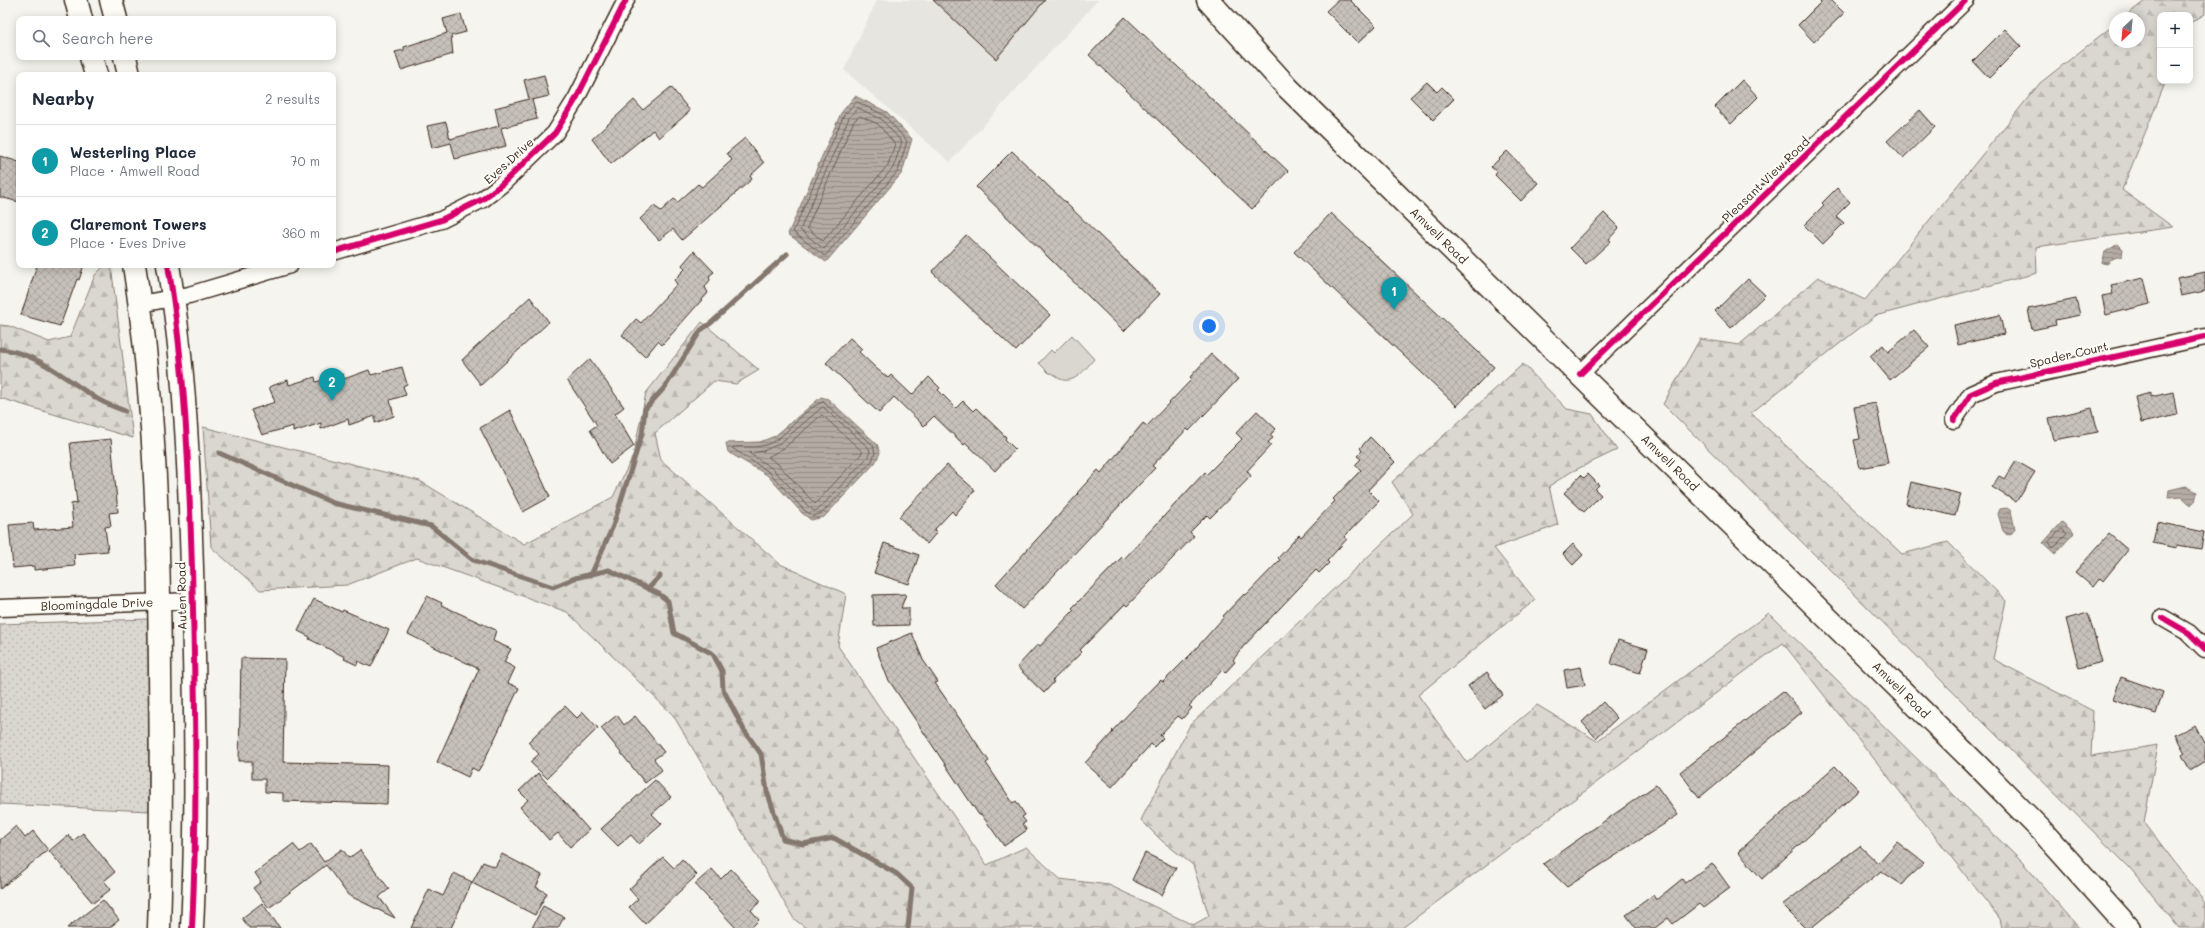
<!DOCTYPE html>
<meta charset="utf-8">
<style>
body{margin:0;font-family:Mali,sans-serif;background:#f2f2f3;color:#1f2937}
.controls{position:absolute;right:12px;top:12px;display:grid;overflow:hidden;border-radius:8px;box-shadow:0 2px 10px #0003}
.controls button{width:36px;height:36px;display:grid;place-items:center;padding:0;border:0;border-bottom:1px solid #e0e1e3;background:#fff;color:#1f2937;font:20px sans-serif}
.compass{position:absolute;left:2109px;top:12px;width:36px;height:36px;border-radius:50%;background:#fff;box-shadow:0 2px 10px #0003;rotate:206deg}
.you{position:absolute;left:1209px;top:326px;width:14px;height:14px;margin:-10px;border:3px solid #fff;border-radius:50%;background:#1a73e8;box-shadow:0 0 0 6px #1a73e833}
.badge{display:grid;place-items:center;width:26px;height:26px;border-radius:50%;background:#d93025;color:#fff;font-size:13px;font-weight:700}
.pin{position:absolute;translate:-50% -33px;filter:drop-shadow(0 1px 2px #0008)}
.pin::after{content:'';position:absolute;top:21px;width:14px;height:12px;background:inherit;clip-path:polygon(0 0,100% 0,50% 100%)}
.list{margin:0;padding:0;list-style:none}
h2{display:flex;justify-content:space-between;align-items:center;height:52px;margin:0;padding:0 16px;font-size:17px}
h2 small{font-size:13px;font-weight:400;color:#747a83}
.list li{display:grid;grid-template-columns:26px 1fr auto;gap:12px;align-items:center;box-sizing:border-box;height:72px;padding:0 16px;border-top:1px solid #e0e1e3}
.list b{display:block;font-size:15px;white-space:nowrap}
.list p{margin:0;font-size:13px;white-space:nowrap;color:#747a83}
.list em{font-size:13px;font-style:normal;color:#747a83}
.icon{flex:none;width:22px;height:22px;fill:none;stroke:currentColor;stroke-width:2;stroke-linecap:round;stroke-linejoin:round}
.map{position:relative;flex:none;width:2205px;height:928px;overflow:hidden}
.search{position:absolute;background:#fff;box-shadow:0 2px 10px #0003;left:16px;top:16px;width:320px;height:44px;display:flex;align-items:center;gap:10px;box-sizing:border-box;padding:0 14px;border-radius:8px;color:#747a83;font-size:15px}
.panel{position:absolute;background:#fff;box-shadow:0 2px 10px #0003;left:16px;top:72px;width:320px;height:196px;border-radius:8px}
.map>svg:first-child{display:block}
.built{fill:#e7e5df}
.grass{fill:url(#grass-dots);stroke:#8a8077}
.forest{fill:url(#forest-firs);stroke:#8a8077}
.green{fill:#dad6d0;stroke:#8a8077}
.water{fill:url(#water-rules);stroke:#84786e}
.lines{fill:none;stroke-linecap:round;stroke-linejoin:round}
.shore{stroke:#6b5e54;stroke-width:1}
.stream{stroke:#84786e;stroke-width:5}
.building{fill:url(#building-cross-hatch);stroke:#3b2a1e}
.street-casing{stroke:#3b2a1e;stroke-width:19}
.secondary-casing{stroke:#3b2a1e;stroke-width:25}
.street{stroke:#fdfcf7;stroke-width:16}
.secondary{stroke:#fdfcf7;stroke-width:22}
.cycleway-casing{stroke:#fdfcf7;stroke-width:8}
.cycleway{stroke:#d6006c;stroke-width:6}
.labels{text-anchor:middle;stroke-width:4;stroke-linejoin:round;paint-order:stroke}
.street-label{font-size:12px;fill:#3b2a1e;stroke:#fdfcf7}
</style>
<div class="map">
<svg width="2205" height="928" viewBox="0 0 2205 928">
<defs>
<pattern id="grass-dots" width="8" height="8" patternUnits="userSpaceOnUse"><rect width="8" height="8" fill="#dad6d0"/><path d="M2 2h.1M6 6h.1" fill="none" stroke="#bcb8b2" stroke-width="1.8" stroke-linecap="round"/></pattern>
<pattern id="forest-firs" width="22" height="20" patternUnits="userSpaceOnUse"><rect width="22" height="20" fill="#dad6d0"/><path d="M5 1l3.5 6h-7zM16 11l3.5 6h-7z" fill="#bcb8b2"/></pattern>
<pattern id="water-rules" width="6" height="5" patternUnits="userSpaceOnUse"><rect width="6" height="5" fill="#b4aca4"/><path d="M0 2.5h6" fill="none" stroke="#948c85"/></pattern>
<pattern id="building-cross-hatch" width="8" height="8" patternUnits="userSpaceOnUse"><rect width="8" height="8" fill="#c7c1bb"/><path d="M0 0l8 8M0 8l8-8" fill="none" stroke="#aca6a0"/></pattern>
</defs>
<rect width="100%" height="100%" fill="#f5f4ee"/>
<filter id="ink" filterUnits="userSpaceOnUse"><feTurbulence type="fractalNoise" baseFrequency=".025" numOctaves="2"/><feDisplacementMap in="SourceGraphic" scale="8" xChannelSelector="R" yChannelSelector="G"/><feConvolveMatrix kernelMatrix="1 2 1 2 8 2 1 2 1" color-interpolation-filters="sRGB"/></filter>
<g filter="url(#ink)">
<path class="built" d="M877,0H1098L950,162L844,70Z"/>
<path class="grass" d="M148,619L149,811L0,804V624Z"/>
<path class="forest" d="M2146,0H2205V14L2190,23V15H2160V81H2166L2122,190L2173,227L2036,247L2037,273L1875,316L1751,413L1902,554L1948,542L2006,601L1993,659L2093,711L2091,756L2158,745L2144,822L2205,902V928H2179L2130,868L1663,404L1700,339L1739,345L1818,277L1865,300L2040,83L2115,24V42H2139V18H2123Z
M105,265H111L133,438L0,398V325L9,326L49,342L70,337L95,275Z
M702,322L759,370L736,384L714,381L655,433L661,460L780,564L846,594L838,646L987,865L1026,847L1060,879L1109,885L1193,925L1209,916L1193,865L1162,841L1141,820L1190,725L1413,514L1392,482L1523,364L1567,409L1592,414L1617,450L1571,472L1549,486L1558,525L1494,548L1535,600L1418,695L1467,763L1537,705L1597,741L1769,613L2023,863L2079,928H2002L2000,919L1783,643L1402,928H806L794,919L673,715L567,612L417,558L347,585L260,590L211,547L203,427L420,481L524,544L613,497L633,456L646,393Z"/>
<path class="green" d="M1072,335L1094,359C1086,368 1075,385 1060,379C1055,377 1055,373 1049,373L1039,363L1051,350L1054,353Z"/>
<path class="water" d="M855,96L887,112L912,139L902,173L826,262L788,234L841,113Z
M2118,244L2123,249L2122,256L2114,258L2107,264L2102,263L2105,252Z
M821,397L828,399L877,444L880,453L875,463L824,517L811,520L802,513L767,475L728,452L726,443L760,442L775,436Z
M2186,486L2197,492L2195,502L2191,505L2182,497L2168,498L2169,490Z
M2007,508L2011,511L2015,529L2012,533L2007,535L2003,531L1998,514L2000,509Z
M2062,522L2074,533L2055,554L2043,543Z"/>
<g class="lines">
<path class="shore" d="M857,102L884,115L907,141L898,171L825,256L793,232L844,115Z
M858,108L881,119L902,142L893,168L824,249L800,230L849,118Z
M860,116L878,124L895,144L888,165L823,241L807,228L854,121Z
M823,402L873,445L875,453L872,461L822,513L813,516L804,510L769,472L732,448L733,447C742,446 753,448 762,446C788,440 799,410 823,402Z
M823,407L869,448L870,452L867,458L819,509L814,511L808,506L773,469L749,453L763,451L779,444Z
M822,415L863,452L815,504L778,464L768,457L784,448Z
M2062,529L2067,534L2053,548L2049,542Z"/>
<path class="stream" d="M0,349C36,352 67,380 96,398C105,404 115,407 125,411
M219,453L333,503L431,526L473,560L553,587L575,578L609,570L659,594L668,601L674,633L713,654L722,671L723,689L744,730L761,754L767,791L783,839L803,844L834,838L897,874L912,888L908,928
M591,575L613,526L642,434L645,409L665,387L701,330L711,323L787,254
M648,589L660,576"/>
</g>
<path class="building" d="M933,0H1045L996,59Z
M1338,0H1350L1376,26L1358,43L1326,11Z
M1823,0H1831L1844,13L1814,42L1798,25Z
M461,14L466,32L451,36L453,54L401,70L395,52L404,50V47L447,33L443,19Z
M1125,17L1288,171L1252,209L1089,55Z
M2005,29L2021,46L1989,78L1973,61Z
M544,75L549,96L532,100L537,119L501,128L506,146L455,159L451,143L432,148L427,126L446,122L450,139L499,126L495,108L529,99L524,80Z
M1742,80L1758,97L1731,124L1715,107Z
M1427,82L1437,92L1442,87L1454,99L1433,120L1410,97Z
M671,87L690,111L659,138L653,130L611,164L592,139L634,100L643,110Z
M1920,110L1935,127L1903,158L1887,141Z
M745,138L764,163L750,176L752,179L682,240L673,229L659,240L640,219L654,206L661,211L674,199L678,202L698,184L702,187L732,160L727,153Z
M1012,151L1160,294L1124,331L976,187Z
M1507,151L1538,183L1521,201L1495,175L1497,172L1491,167Z
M0,156L19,162V202L0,197Z
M1837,188L1850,202L1836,216L1844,223L1823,244L1804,225L1824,205L1822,203Z
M1331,213L1494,367L1457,406L1294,252Z
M1604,213L1619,228L1609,239L1611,241L1586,264L1570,248Z
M966,235L1050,315L1016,351L932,272Z
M694,251L714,272L709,276L710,280L705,287L708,293L662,345L658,341L645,357L622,335L636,319L641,323L677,284L674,280L685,269L682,265Z
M37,265H84L79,280L77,279L60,326L21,315Z
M2205,272V291L2181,296L2177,278Z
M2144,278L2150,304L2106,315L2102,296L2113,294L2111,285Z
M1748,279L1765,295L1731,328L1715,311Z
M530,297L549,322L481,385L462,360Z
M2076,299L2080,315L2055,320L2056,325L2032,330L2028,309Z
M2000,315L2004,334L1958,345L1954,325Z
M1914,330L1929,347L1890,380L1870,356L1883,345L1888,352Z
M850,338L862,349L859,352L877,369L888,378L891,375L912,395L929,377L940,388L938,390L956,408L963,401L973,411L976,408L1006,437L1005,439L1015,449L995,471L966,443L964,445L934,416L924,426L894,397L879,413L826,363Z
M1211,354L1238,379L1189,431L1187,429L1152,466L1155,468L1022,609L996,584L1078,494L1077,493L1098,470L1101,473L1143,423L1147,426L1192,379L1190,377Z
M590,359L624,407L615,414L634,446L610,464L590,430L597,425L567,380Z
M402,367L407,384L403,386L406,395L390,400L394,416L375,423V416L349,425L348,419L321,429V423L293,432V426L262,435L251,410L275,402L269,387L288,380L289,385L315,377L316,382L343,374L344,379L369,370L371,375Z
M2173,392L2177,415L2141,423L2135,397L2151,393V397Z
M1876,403L1888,463L1860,468L1854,440L1860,439L1854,407Z
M2092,408L2098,432L2054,440L2049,418Z
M510,410L550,497L523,512L480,428Z
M1257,411L1276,429L1270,435L1273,438L1268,442L1271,445L1247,471L1251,476L1210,518L1207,515L1190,532L1194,536L1127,606L1125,604L1080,650L1082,652L1052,681L1054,682L1044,693L1017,667L1038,644L1040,646L1074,610L1072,608L1122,557L1124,559L1205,472L1207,474L1242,439L1236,433Z
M1370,437L1395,462L1368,490L1379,501L1344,537L1347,539L1327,561L1329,563L1319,573L1316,570L1243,647L1233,660L1235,662L1225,673L1222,670L1189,706L1192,708L1182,719L1178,716L1160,735L1163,738L1154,747L1151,744L1112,787L1085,763L1113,732L1112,731L1161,680L1163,682L1191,654L1224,617L1223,616L1244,594L1246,595L1280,560L1278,558L1299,535L1301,537L1335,501L1333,499L1361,470L1355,465L1361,459L1357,456L1362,451L1360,448Z
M111,439L118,512L109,513L111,526L105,527L108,551L74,554L75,566L34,570V566L13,568L9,525L33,523L34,530L73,527L71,504L77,503L70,443Z
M2016,461L2035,472L2016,502L1992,487L1999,476L2005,479Z
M947,465L975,490L955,515L952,511L934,530L937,532L927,544L899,517Z
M1588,474L1599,485L1595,489L1601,495L1584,512L1564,493L1581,475L1584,478Z
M1911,482L1961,494L1955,516L1906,504Z
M2157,522L2204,532L2201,549L2177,545V548L2153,543Z
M2109,534L2128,550L2103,581L2100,578L2093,587L2075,572Z
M884,543L919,555L909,584L874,573Z
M1573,544L1583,555L1573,565L1563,554Z
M906,594L901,608H909V625L874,626L873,595Z
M427,596L442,603L441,605L496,630L493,641L511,649L504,662L515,668L508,683L519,688L483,763L478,771L472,768L468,777L437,762L479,669L408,634Z
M314,599L342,612L343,610L389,630L371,667L358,661L357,665L344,659L345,657L309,639L310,637L298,631Z
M2088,613L2102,662L2079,668L2066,619Z
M912,633L923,660L938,682L935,683L989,761L986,763L1013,803L1016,801L1025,815L1022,817L1026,822L1022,824L1027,830L1004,846L981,814L979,815L888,679L876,648Z
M1618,640L1648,649L1640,673L1611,664Z
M241,658L285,659L283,762L388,765L387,804L283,801V793L265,792V779H252V761H239Z
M1581,667L1585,685L1567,688L1564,670Z
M1487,672L1503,695L1485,709L1468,686Z
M2121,677L2163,692L2156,714L2113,700Z
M1783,691L1802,712L1699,798L1680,772Z
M1603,702L1617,718L1596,738L1582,722Z
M565,706L577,718L583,712L598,728L547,778L530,762L539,754L528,742Z
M617,715L624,725L635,716L664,752L654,759L662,770L645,783L601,728Z
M2195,725L2205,744V761L2190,770L2182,755L2185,753L2175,735Z
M1835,766L1859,790L1762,879L1738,852Z
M538,773L589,830L570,847L558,833L549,840L520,807L528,800L519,791Z
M655,780L671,797L652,814L662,824L639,844L631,835L618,846L601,829Z
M1656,785L1678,815L1567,887L1543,864Z
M16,826L25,838L33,831L48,850L0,889V840Z
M83,833L115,872L104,881L111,889L93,903L49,851L68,835L73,841Z
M1897,842L1924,863L1901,884L1881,871L1811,928H1805L1782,905L1860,846L1878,863Z
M293,844L300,852L311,844L324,862L342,849L349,858L360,850L389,889L379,897L395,918L348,895L326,865L269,908L253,888L261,882L255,873Z
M1145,853L1176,868L1162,895L1132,880Z
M502,854L542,875L536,887L547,893L535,915L472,883L483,862L495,867Z
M663,857L674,868L682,859L697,875L645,924L629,907L638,899L629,889Z
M1712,863L1730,888L1703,908L1699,904L1673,924L1668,918L1655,928H1636L1626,915L1653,895L1656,900L1682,879L1685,883Z
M712,869L721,879L731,869L761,901L751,910L759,920L751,928H736L695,884Z
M454,873L472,882L451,928H411L429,889L443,896Z
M103,900L119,920L109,928H67Z
M262,903L280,928H249L242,918Z
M543,906L564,917L558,928H532Z"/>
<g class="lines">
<g class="street-casing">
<g id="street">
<path d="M333,252L441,220L483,199L502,184L555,133L576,99L626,0"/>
<path d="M140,304L189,295L290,265"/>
<path d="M1580,374L1966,0"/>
<path d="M1954,420L1971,394L1996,383L2205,337"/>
<path id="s1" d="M0,608L193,601"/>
<path d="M2163,618L2189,633L2205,649"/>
</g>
</g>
<g class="secondary-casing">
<g id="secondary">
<path d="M76,0L81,19"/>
<path d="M111,0L116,19"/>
<path id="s2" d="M1208,0L1288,88L1975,763L2041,830L2129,928"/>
<path d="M91,57L96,75"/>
<path d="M125,57L129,75"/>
<path d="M134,265C155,400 159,535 160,671C161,757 162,842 159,928"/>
<path d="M168,265C185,365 189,467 192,568C195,687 198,808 192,928"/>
</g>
</g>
<use href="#street" class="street"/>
<use href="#secondary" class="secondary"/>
<g class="cycleway-casing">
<path id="cycleway" d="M333,252L441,220L483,199L502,184L555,133L576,99L626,0
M168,265C185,365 189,467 192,568C195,687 198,808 192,928
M1580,374L1966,0
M1954,420L1971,394L1996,383L2205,337
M2163,618L2189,633L2205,649"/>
</g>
<use href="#cycleway" class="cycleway"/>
</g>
</g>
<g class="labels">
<g class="street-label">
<text transform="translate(509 161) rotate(-42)" y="4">Eves Drive</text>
<text transform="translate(1766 180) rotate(-44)" y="4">Pleasant View Road</text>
<text dy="4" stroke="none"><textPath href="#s2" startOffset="330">Amwell Road</textPath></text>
<text transform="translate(2069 355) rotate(-13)" y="4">Spader Court</text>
<text dy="4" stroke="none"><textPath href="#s2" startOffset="654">Amwell Road</textPath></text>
<text transform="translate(182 596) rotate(-91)" y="4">Auten Road</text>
<text dy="4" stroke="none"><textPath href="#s1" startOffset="97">Bloomingdale Drive</textPath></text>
<text dy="4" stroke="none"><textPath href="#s2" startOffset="978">Amwell Road</textPath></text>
</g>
</g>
</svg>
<div class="controls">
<button>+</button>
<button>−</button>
</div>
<svg class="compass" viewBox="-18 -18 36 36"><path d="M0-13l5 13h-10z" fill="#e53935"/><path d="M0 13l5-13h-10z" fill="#747a83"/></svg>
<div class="you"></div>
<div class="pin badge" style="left:1394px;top:310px;background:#0f9aa8">1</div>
<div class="pin badge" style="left:332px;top:401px;background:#0f9aa8">2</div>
<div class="search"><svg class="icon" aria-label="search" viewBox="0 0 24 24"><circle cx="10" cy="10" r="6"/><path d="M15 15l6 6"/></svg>Search here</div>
<section class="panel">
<h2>Nearby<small>2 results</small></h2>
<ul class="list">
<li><span class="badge" style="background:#0f9aa8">1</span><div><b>Westerling Place</b><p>Place · Amwell Road</p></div><em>70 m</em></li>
<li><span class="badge" style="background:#0f9aa8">2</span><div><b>Claremont Towers</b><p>Place · Eves Drive</p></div><em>360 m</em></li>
</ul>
</section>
</div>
